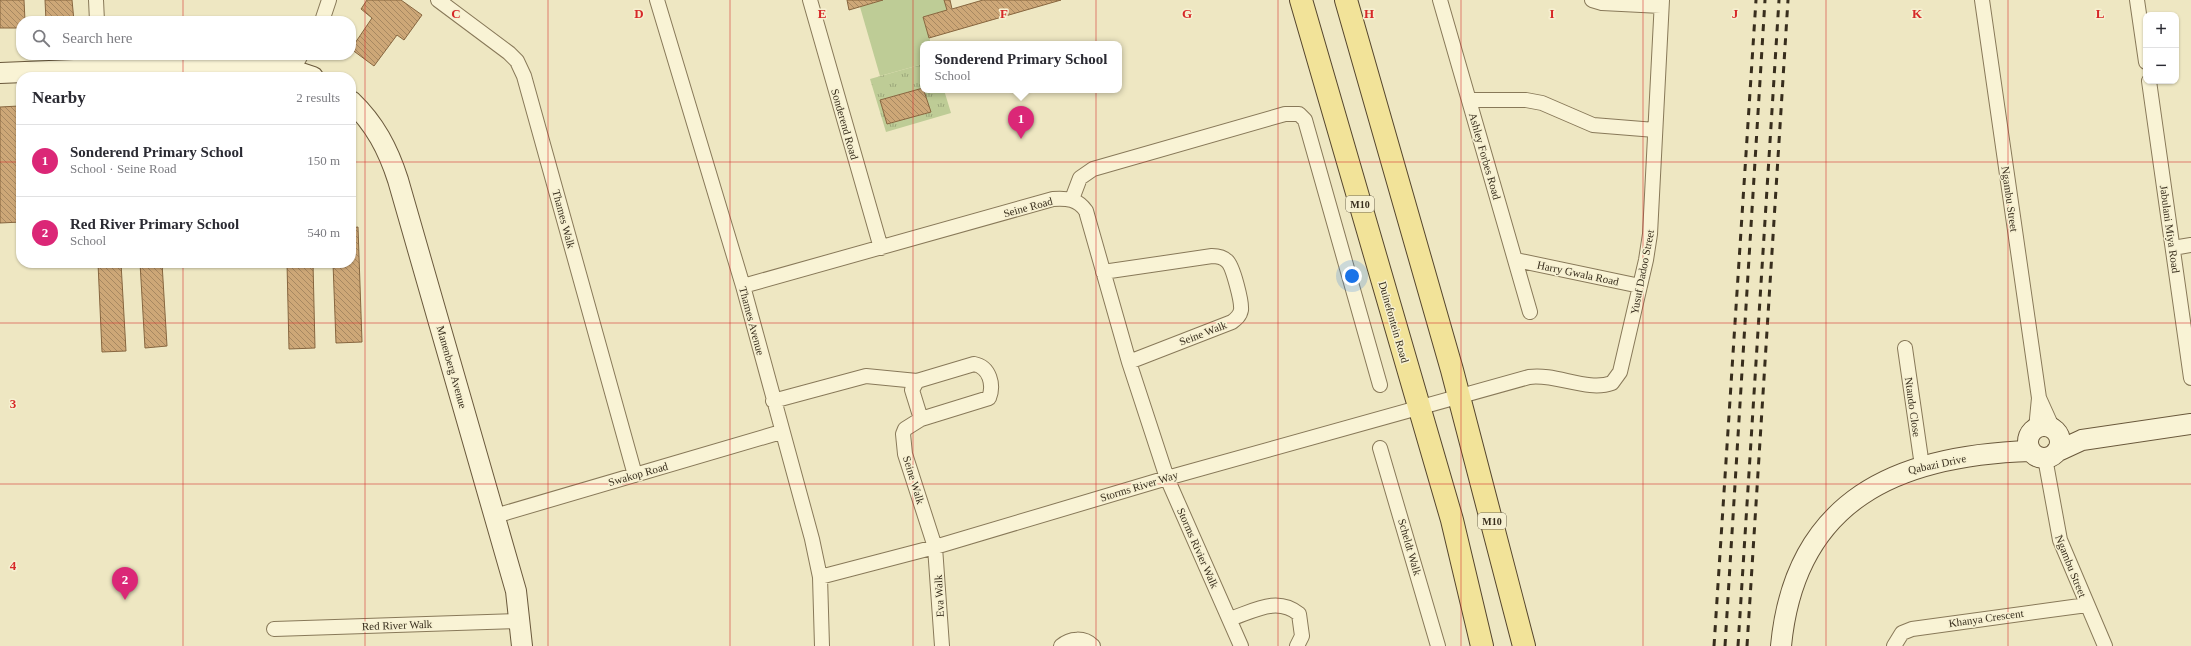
<!DOCTYPE html>
<meta charset="utf-8">
<style>
body{margin:0;font-family:Georgia,serif;background:#f2f2f3;color:#2b2b33}
.controls{position:absolute;right:12px;top:12px;display:grid;overflow:hidden;border-radius:8px;box-shadow:0 1px 3px #0004}
.controls button{width:36px;height:36px;display:grid;place-items:center;padding:0;border:0;border-bottom:1px solid #e1e1e2;background:#fff;color:#2b2b33;font:20px sans-serif}
.you{position:absolute;left:1352px;top:276px;width:14px;height:14px;margin:-10px;border:3px solid #fff;border-radius:50%;background:#1a73e8;box-shadow:0 0 0 6px #1a73e833}
.badge{display:grid;place-items:center;width:26px;height:26px;border-radius:50%;background:#db2777;color:#fff;font-size:13px;font-weight:700}
.pin{position:absolute;translate:-50% -33px;filter:drop-shadow(0 1px 2px #0008)}
.pin::after{content:'';position:absolute;top:21px;width:14px;height:12px;background:inherit;clip-path:polygon(0 0,100% 0,50% 100%)}
.popup{position:absolute;left:920px;top:41px;width:202px;height:52px;box-sizing:border-box;display:grid;place-content:center;border-radius:8px;background:#fff;filter:drop-shadow(0 1px 3px #0005);font-size:13px;white-space:nowrap;color:#7c7c81}
.popup b{font-size:15px;color:#2b2b33}
.popup::after{content:'';position:absolute;left:50%;top:100%;margin-left:-8px;border:8px solid transparent;border-top-color:#fff}
.list{margin:0;padding:0;list-style:none}
h2{display:flex;justify-content:space-between;align-items:center;height:52px;margin:0;padding:0 16px;font-size:17px}
h2 small{font-size:13px;font-weight:400;color:#7c7c81}
.list li{display:grid;grid-template-columns:26px 1fr auto;gap:12px;align-items:center;box-sizing:border-box;height:72px;padding:0 16px;border-top:1px solid #e1e1e2}
.list b{display:block;font-size:15px;white-space:nowrap}
.list p{margin:0;font-size:13px;white-space:nowrap;color:#7c7c81}
.list em{font-size:13px;font-style:normal;color:#7c7c81}
.icon{flex:none;width:22px;height:22px;fill:none;stroke:currentColor;stroke-width:2;stroke-linecap:round;stroke-linejoin:round}
.map{position:relative;flex:none;width:2191px;height:646px;overflow:hidden}
.search{position:absolute;background:#fff;box-shadow:0 1px 3px #0004;left:16px;top:16px;width:340px;height:44px;display:flex;align-items:center;gap:10px;box-sizing:border-box;padding:0 14px;border-radius:16px;color:#7c7c81;font-size:15px}
.panel{position:absolute;background:#fff;box-shadow:0 1px 3px #0004;left:16px;top:72px;width:340px;height:196px;border-radius:16px}
.map>svg:first-child{display:block}
.park{fill:url(#park-tufts)}
.garden{fill:#becc96}
.building{fill:url(#building-back-hatch);stroke:#87663f}
.lines{fill:none;stroke-linecap:round;stroke-linejoin:round}
.street-casing{stroke:#887959;stroke-width:16}
.secondary-casing{stroke:#6a593c;stroke-width:22}
.primary-casing{stroke:#56462d;stroke-width:24}
.street{stroke:#f9f3d5;stroke-width:14}
.secondary{stroke:#f9f3d5;stroke-width:20}
.primary{stroke:#f2e399;stroke-width:22}
.rail{stroke:#382e1d;stroke-width:3;stroke-dasharray:7 7;stroke-linecap:butt}
.grid{fill:none;stroke:#d62828;stroke-width:1;stroke-opacity:0.55}
.labels{text-anchor:middle;stroke-width:3;stroke-linejoin:round;paint-order:stroke}
.shield{fill:#f6f0d1;stroke:#716853;stroke-width:1}
.shield-label{font-size:10px;font-weight:bold;fill:#382e1d}
.street-label{font-size:11px;fill:#382e1d;stroke:#f6f0d1}
.grid-label{font-size:13px;text-anchor:middle;font-weight:bold;fill:#d62828;stroke:#f6f0d1;stroke-width:3;stroke-linejoin:round;paint-order:stroke}
</style>
<div class="map">
<svg width="2191" height="646" viewBox="0 0 2191 646">
<defs>
<pattern id="park-tufts" width="24" height="20" patternUnits="userSpaceOnUse"><rect width="24" height="20" fill="#becc96"/><path d="M3 7l-1-3M5 7V3M7 7l1-3M15 17l-1-3M17 17v-4M19 17l1-3" fill="none" stroke="#9ba67a"/></pattern>
<pattern id="building-back-hatch" width="6" height="6" patternUnits="userSpaceOnUse"><rect width="6" height="6" fill="#cda777"/><path d="M-1 5l2 2M0 0l6 6M5-1l2 2" fill="none" stroke="#a78861"/></pattern>
</defs>
<rect width="100%" height="100%" fill="#eee7c2"/>
<path class="park" d="M923,64V88L880,100L887,124L930,112L924,90H944L951,113L886,132L870,79Z"/>
<path class="garden" d="M883,0H944L947,10L923,17L931,44H923V64L880,76L860,7Z"/>
<path class="building" d="M0,0H24L25,21H21V28H0Z
M45,0H72L74,21H46Z
M367,0H401L422,15L404,40L397,35L374,66L351,49L372,18L361,9Z
M847,0H883L849,10Z
M944,0H950L952,9L983,0H1061L929,38L923,17L947,10Z
M923,88L931,112L887,124L880,100Z
M19,106L21,222L0,223V107Z
M358,227L362,342L336,343L333,263H351V228Z
M98,263H121L126,351L102,352Z
M140,263H162L167,346L145,348Z
M287,263H313L315,348L289,349Z"/>
<g class="lines">
<g class="street-casing">
<path id="street" d="M96,0L97,21
M438,0L509,53L517,61L524,76L635,475
M657,0L743,286L812,539L820,577L822,646
M810,0L881,248
M1440,0L1530,312
M1592,0L1602,3L1661,6
M1982,0L2039,398L2036,429
M2137,0L2146,62
M322,21L329,0
M293,69L301,55
M2149,81L2191,378
M1469,100H1526L1542,103L1593,125L1655,130
M1072,199L1080,178L1093,169L1285,114H1299L1305,120L1380,385
M2173,248L2191,245
M1516,260L1640,286
M1103,272L1212,256C1218,256 1223,257 1227,261C1233,266 1242,302 1241,310C1240,316 1236,319 1232,322L1129,362
M743,286L1053,199C1067,198 1078,199 1086,211L1129,362L1167,478L1241,646
M1905,348L1922,466
M2039,398L2053,429
M773,401L866,376L917,381
M921,419L912,390L917,381L974,364C990,367 994,385 989,398L921,419L905,429L903,434L905,454L935,547L942,646
M1380,448L1438,646
M2045,458L2060,540L2105,646
M495,516L781,432
M820,577L935,547L1167,478L1529,377C1556,373 1587,392 1612,383L1620,372L1646,260L1650,234L1662,0
M1230,619C1254,611 1277,596 1299,614L1302,636L1297,646
M274,629L520,621
M1061,646C1070,638 1084,637 1093,646
M1894,646L1902,633L1912,629L2087,605"/>
</g>
<g class="secondary-casing">
<path id="secondary" d="M0,73L246,63L280,66L313,77
M351,101C375,124 388,149 398,180L516,591L522,646
M2028 442a16 16 0 1 1 32 0a16 16 0 1 1-32 0Z
M2056,452L2082,440L2191,424
M1781,646C1795,499 1898,455 2031,451"/>
</g>
<g class="primary-casing">
<path id="primary" d="M1301,0L1452,520L1482,646
M1346,0L1452,370L1524,646"/>
</g>
<use href="#street" class="street"/>
<use href="#secondary" class="secondary"/>
<use href="#primary" class="primary"/>
<path class="rail" d="M1714,646L1756,0
M1725,646L1765,0
M1738,646L1779,0
M1747,646L1788,0"/>
</g>
<path class="grid" d="M183,0V21M365,0V646M548,0V646M730,0V646M913,0V646M1096,0V646M1278,0V646M1461,0V646M1643,0V646M1826,0V646M2008,0V646M183,55V77M0,162H21M351,162H2191M183,263V646M0,323H2191M0,484H2191"/>
<g class="labels">
<g class="shield">
<rect x="1346" y="196" width="28" height="16" rx="3"/>
<rect x="1478" y="513" width="28" height="16" rx="3"/>
</g>
<g class="shield-label">
<text x="1360" y="208">M10</text>
<text x="1492" y="525">M10</text>
</g>
<g class="street-label">
<text transform="translate(845 124) rotate(74)" y="4">Sonderend Road</text>
<text transform="translate(1485 156) rotate(74)" y="4">Ashley Forbes Road</text>
<text transform="translate(2010 199) rotate(82)" y="4">Ngambu Street</text>
<text transform="translate(1028 207) rotate(-15)" y="4">Seine Road</text>
<text transform="translate(564 219) rotate(75)" y="4">Thames Walk</text>
<text transform="translate(2170 229) rotate(82)" y="4">Jabulani Miya Road</text>
<text transform="translate(1642 272) rotate(-79)" y="4">Yusuf Dadoo Street</text>
<text transform="translate(1578 273) rotate(12)" y="4">Harry Gwala Road</text>
<text transform="translate(752 321) rotate(75)" y="4">Thames Avenue</text>
<text transform="translate(1394 322) rotate(74)" y="4">Duinefontein Road</text>
<text transform="translate(1203 333) rotate(-21)" y="4">Seine Walk</text>
<text transform="translate(452 367) rotate(74)" y="4">Manenberg Avenue</text>
<text transform="translate(1913 407) rotate(82)" y="4">Ntando Close</text>
<text transform="translate(1937 464) rotate(-12)" y="4">Qabazi Drive</text>
<text transform="translate(638 474) rotate(-16)" y="4">Swakop Road</text>
<text transform="translate(914 480) rotate(73)" y="4">Seine Walk</text>
<text transform="translate(1139 486) rotate(-17)" y="4">Storms River Way</text>
<text transform="translate(1410 547) rotate(74)" y="4">Scheldt Walk</text>
<text transform="translate(1198 548) rotate(66)" y="4">Storms Rivier Walk</text>
<text transform="translate(2071 566) rotate(68)" y="4">Ngambu Street</text>
<text transform="translate(939 596) rotate(-93)" y="4">Eva Walk</text>
<text transform="translate(1986 618) rotate(-8)" y="4">Khanya Crescent</text>
<text transform="translate(397 625) rotate(-2)" y="4">Red River Walk</text>
</g>
</g>
<g class="grid-label">
<text x="456" y="18">C</text>
<text x="639" y="18">D</text>
<text x="822" y="18">E</text>
<text x="1004" y="18">F</text>
<text x="1187" y="18">G</text>
<text x="1369" y="18">H</text>
<text x="1552" y="18">I</text>
<text x="1735" y="18">J</text>
<text x="1917" y="18">K</text>
<text x="2100" y="18">L</text>
<text x="13" y="408">3</text>
<text x="13" y="570">4</text>
</g>
</svg>
<div class="controls">
<button>+</button>
<button>−</button>
</div>
<div class="you"></div>
<div class="pin badge" style="left:1021px;top:139px">1</div>
<div class="popup"><b>Sonderend Primary School</b>School</div>
<div class="pin badge" style="left:125px;top:600px">2</div>
<div class="search"><svg class="icon" aria-label="search" viewBox="0 0 24 24"><circle cx="10" cy="10" r="6"/><path d="M15 15l6 6"/></svg>Search here</div>
<section class="panel">
<h2>Nearby<small>2 results</small></h2>
<ul class="list">
<li><span class="badge">1</span><div><b>Sonderend Primary School</b><p>School · Seine Road</p></div><em>150 m</em></li>
<li><span class="badge">2</span><div><b>Red River Primary School</b><p>School</p></div><em>540 m</em></li>
</ul>
</section>
</div>
